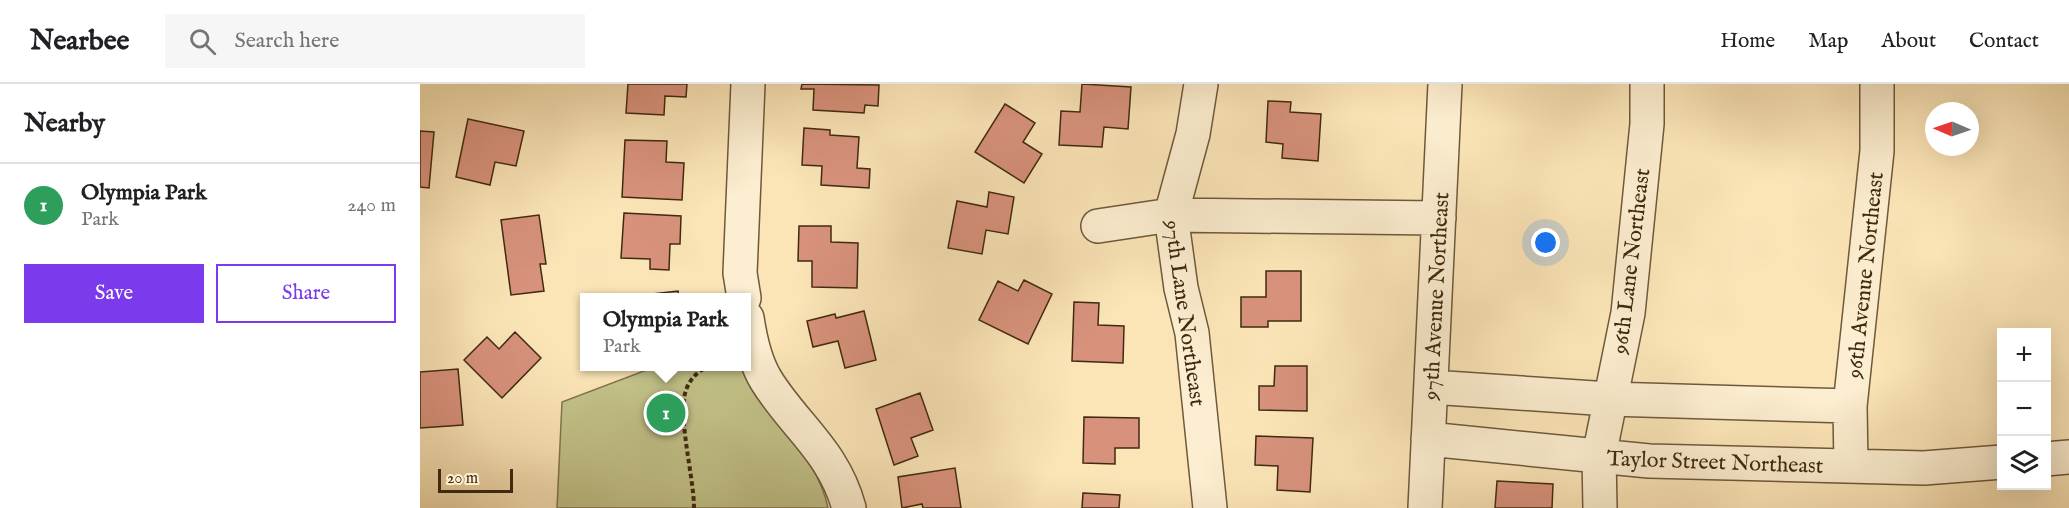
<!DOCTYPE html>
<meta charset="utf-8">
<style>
body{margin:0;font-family:"IM FELL English",serif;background:#f6f6f6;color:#202124}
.controls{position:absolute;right:18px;bottom:18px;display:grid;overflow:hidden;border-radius:0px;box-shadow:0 6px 24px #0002}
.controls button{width:54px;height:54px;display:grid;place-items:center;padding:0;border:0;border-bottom:2px solid #e0e0e0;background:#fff;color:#202124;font:30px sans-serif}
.compass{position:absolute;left:1505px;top:18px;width:54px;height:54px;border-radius:50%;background:#fff;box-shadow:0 6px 24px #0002;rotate:272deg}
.scale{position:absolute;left:18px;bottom:15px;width:75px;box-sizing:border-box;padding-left:6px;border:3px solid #402a11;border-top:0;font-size:16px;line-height:21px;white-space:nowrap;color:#402a11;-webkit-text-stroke:4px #fceed0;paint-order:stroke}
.you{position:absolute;left:1126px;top:159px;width:21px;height:21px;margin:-15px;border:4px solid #fff;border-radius:50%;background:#1a73e8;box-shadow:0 0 0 9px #1a73e833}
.badge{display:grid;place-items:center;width:39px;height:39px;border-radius:50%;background:#7c3aed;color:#fff;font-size:20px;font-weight:700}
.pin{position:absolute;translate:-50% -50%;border:3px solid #fff;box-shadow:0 2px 6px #0006}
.popup{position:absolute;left:160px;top:209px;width:171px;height:78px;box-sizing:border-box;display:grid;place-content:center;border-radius:0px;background:#fff;filter:drop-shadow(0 2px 4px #0005);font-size:20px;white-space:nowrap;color:#757577}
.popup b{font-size:22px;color:#202124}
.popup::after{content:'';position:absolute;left:50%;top:100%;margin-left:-12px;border:12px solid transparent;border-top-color:#fff}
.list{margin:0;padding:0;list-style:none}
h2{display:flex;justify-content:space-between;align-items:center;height:78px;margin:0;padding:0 24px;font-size:26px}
h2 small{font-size:20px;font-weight:400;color:#757577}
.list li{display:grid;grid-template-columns:39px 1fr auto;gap:18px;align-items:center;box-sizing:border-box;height:84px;padding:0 24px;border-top:2px solid #e0e0e0}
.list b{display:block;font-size:22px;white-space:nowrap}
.list p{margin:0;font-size:20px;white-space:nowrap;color:#757577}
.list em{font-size:20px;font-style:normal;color:#757577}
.actions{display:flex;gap:12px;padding:18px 24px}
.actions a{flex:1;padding:14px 0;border:2px solid #7c3aed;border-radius:0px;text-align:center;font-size:21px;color:#7c3aed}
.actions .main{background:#7c3aed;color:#fff}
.icon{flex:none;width:33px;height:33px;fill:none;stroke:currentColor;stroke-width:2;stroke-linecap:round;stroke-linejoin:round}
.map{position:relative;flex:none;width:1649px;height:424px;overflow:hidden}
header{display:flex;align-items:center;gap:36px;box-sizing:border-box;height:84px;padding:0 30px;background:#fff;border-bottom:2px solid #e0e0e0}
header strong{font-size:28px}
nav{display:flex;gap:33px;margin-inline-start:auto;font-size:21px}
.search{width:420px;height:54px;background:#f6f6f6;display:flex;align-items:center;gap:15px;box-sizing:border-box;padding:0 21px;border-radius:0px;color:#757577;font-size:22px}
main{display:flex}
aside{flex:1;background:#fff}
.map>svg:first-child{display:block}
.green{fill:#c3c38a;stroke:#82764e;stroke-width:1.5}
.building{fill:#d8927c;stroke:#402a11;stroke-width:1.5}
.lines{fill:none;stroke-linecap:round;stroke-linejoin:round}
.minor-casing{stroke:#6f593a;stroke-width:36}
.path{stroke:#402a11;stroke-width:4;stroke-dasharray:4.5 3;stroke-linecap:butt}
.minor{stroke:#fceed0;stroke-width:33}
.labels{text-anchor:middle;stroke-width:4.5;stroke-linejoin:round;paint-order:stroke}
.street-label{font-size:22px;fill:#402a11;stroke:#fceed0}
</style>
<header>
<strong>Nearbee</strong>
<div class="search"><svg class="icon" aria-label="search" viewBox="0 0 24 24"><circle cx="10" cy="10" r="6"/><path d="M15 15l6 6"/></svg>Search here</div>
<nav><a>Home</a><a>Map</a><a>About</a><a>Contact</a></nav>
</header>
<main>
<aside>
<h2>Nearby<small></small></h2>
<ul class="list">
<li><span class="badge" style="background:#2e9e5b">1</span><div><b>Olympia Park</b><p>Park</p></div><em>240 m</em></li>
</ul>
<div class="actions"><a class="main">Save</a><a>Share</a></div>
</aside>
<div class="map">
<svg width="1649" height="424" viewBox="0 0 1649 424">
<rect width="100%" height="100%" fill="#fbe5b7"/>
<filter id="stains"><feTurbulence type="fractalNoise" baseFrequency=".00333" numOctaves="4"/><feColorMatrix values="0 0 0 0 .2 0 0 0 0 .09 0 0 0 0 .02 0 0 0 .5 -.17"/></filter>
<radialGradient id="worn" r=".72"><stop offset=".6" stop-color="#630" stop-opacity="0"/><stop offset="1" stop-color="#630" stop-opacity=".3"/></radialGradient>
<path class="green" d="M237,282L321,283C344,334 397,368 408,424H137L142,318Z"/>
<path class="building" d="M208,0H267L266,13L245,12L244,31L206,29Z
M382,0L459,1L458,22L445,21L444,29L393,26L394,5H381Z
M662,0L711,3L708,45L684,43L682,63L639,61L641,27L660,28Z
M848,17L871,18L870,28L901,30L898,77L862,74L863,60L846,58Z
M585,20L615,39L603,58L622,70L604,99L555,68Z
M48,35L104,47L96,82L75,78L70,101L36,93Z
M384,44L410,46V51L439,53L437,84L450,85L449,104L401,101L402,82L382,81Z
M0,47L14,48L9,104L0,103Z
M205,56L247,57L246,78L264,79L262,116L202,113Z
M569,108L594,113L588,150L566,146L562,170L528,164L537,117L567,123Z
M204,129L261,132L260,160H250L249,186L230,185V175L201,174Z
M119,131L126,180H120L124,207L91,211L81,136Z
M379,142H411V158L438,159L437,204L392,203V177H378Z
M846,187H881V237H848V243H821V213H846Z
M604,196L632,210L608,260L559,236L578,197L598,207Z
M258,207L259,214H206V213Z
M654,218L679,219L678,241L704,242L703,279L652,277Z
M444,227L456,276L425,284L418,257L393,263L387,237L415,230L416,234Z
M95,248L121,274L82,314L44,276L67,253L79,265Z
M855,282H887V327L839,326V302H854Z
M38,285L43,341L0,344V288Z
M500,309L513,346L491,354L498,372L474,381L456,325Z
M664,333L719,334V364H695V380L663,379Z
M836,352L893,354L890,408L857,406L858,382L835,381Z
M535,384L541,424H503L502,420L482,424L478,393Z
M1077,397L1133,400L1132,424H1075Z
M663,409L700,411L699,424H662Z"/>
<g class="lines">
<g class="minor-casing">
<path id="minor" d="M781,0L773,50L751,131L761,204L772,249L790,424
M678,142L751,131L1019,134
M324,214L320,189L328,0
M327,234C330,254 335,278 346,296C375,343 413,366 429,424
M1011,303L1189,315L1430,322
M1008,355L1229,377L1504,384L1582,378
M1626,375L1649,373
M1431,382L1430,322L1457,67V0
M1005,424L1025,0
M1180,424L1179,372L1208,229L1227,40V0"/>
</g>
<path class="path" d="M274,424C274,393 257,332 266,306C270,295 277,288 288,282"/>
<use href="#minor" class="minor"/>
</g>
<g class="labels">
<g class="street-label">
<text transform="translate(1210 177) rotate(-83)" y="8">96th Lane Northeast</text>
<text transform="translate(1444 191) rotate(-84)" y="8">96th Avenue Northeast</text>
<text transform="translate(1015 212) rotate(-87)" y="8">97th Avenue Northeast</text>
<text transform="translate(766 229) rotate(82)" y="8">97th Lane Northeast</text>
<text transform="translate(1295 377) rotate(2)" y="8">Taylor Street Northeast</text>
</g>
</g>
<rect width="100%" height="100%" filter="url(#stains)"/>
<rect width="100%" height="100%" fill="url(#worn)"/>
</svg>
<div class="controls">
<button>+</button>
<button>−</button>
<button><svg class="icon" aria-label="layers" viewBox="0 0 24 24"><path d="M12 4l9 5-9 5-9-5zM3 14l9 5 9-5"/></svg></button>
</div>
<svg class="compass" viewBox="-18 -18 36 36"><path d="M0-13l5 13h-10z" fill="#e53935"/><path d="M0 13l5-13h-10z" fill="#757577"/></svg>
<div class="scale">20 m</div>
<div class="you"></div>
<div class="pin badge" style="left:246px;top:329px;background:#2e9e5b">1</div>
<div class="popup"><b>Olympia Park</b>Park</div>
</div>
</main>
